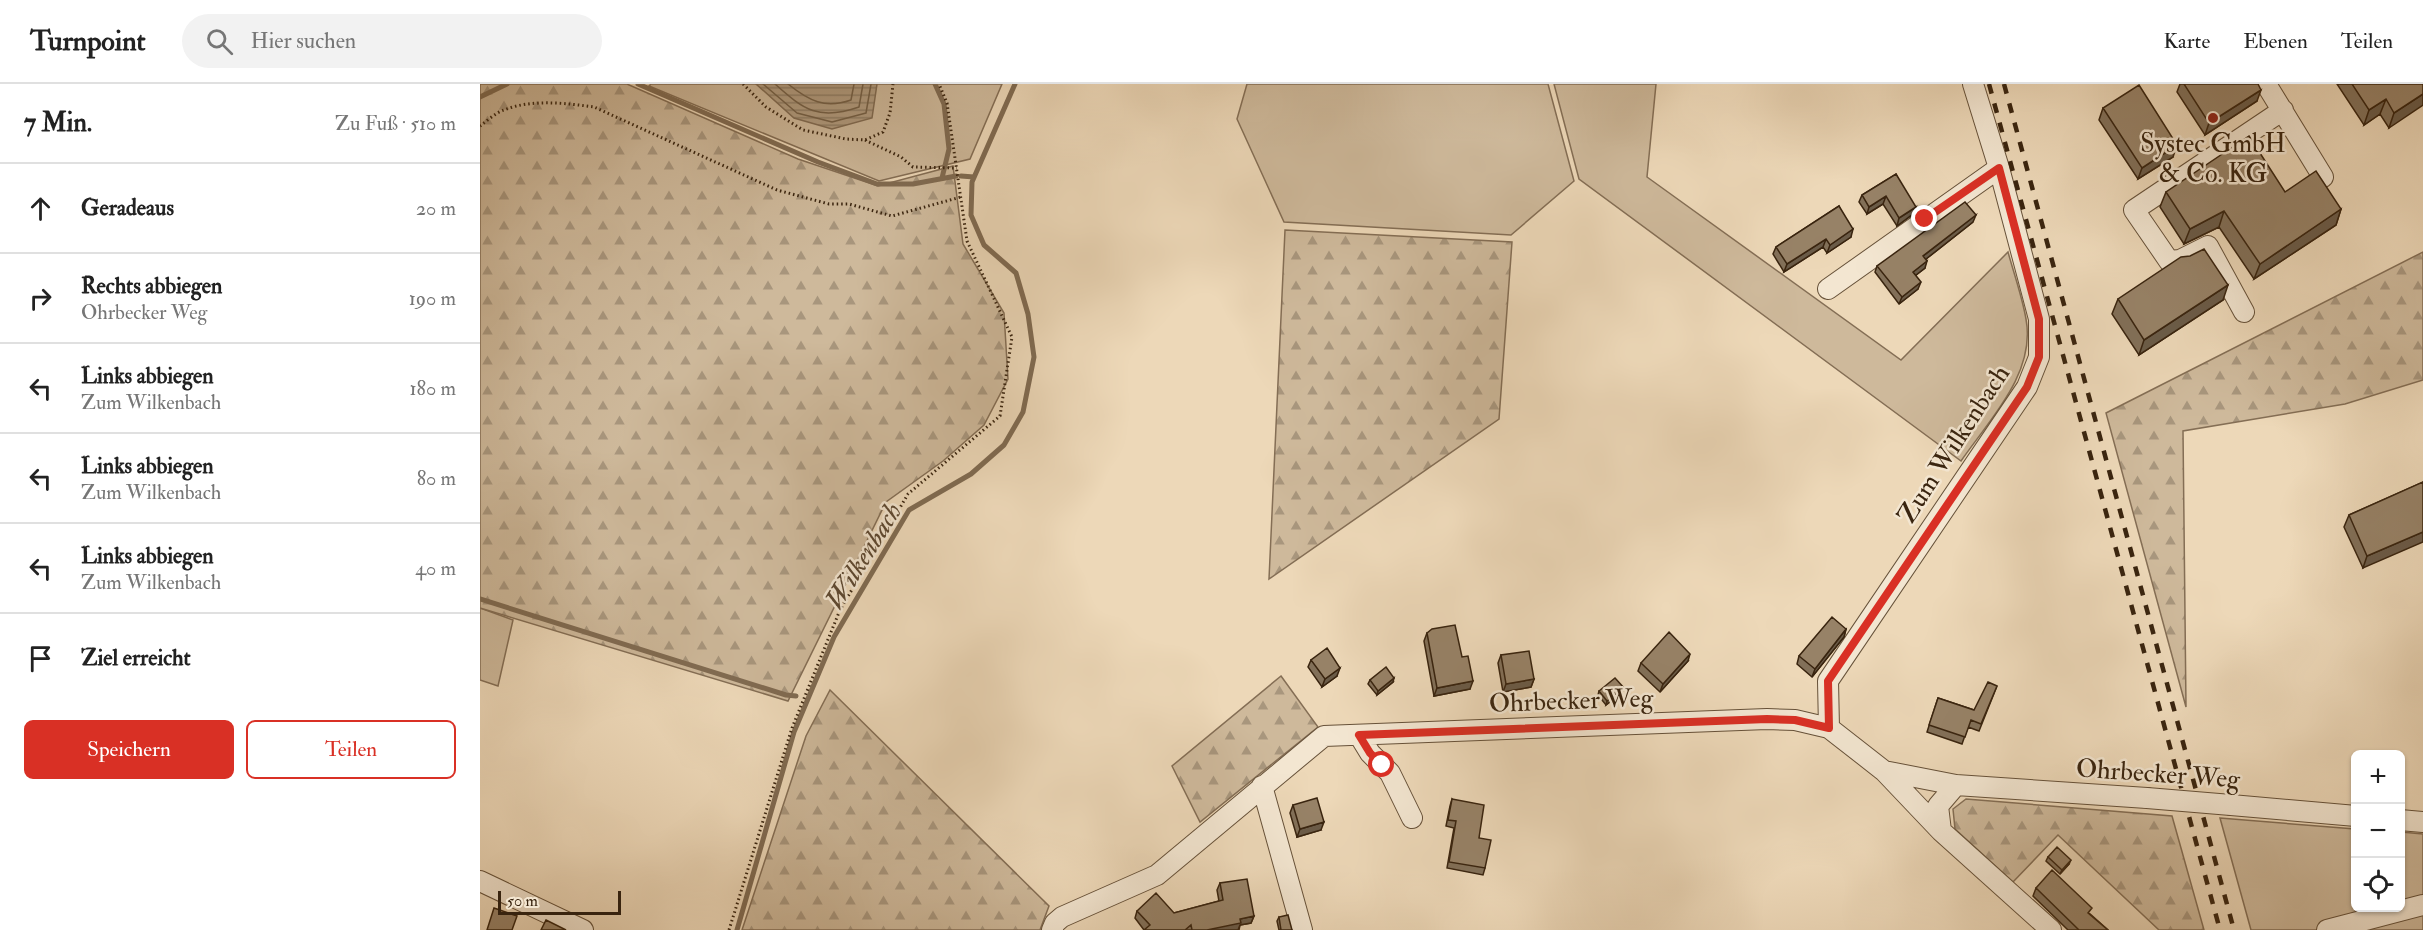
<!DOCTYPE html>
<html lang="de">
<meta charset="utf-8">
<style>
body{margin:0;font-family:"IM FELL Double Pica",serif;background:#f2f2f2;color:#222}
.controls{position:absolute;right:18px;bottom:18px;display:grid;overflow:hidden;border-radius:9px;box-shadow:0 2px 4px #0004}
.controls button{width:54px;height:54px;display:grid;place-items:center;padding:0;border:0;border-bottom:2px solid #e0e0e0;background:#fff;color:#222;font:30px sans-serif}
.scale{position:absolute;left:18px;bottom:15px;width:123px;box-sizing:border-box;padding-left:6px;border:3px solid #39240f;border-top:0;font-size:16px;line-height:21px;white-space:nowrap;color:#39240f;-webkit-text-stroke:4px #f3e6d1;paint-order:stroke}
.stop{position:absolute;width:18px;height:18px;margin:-14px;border:4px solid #d93025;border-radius:50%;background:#fff}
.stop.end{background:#d93025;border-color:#fff;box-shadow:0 2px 6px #0008}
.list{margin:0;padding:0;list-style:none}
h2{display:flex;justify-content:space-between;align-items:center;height:78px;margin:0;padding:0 24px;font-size:26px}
h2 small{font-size:20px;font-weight:400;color:#767676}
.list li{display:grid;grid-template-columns:39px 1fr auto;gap:18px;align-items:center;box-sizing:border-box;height:90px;padding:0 24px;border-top:2px solid #e0e0e0}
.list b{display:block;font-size:22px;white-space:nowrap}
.list p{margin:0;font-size:20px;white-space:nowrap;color:#767676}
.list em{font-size:20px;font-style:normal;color:#767676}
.actions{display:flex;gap:12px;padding:18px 24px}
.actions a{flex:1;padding:14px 0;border:2px solid #d93025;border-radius:9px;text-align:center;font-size:21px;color:#d93025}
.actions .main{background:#d93025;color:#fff}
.icon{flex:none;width:33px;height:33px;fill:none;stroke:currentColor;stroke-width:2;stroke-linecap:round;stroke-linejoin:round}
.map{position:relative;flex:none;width:1943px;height:846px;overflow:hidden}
header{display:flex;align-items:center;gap:36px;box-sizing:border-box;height:84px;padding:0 30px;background:#fff;border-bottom:2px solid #e0e0e0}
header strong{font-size:28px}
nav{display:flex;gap:33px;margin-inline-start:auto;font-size:21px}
.search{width:420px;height:54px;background:#f2f2f2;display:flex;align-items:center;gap:15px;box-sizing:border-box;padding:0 21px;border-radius:33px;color:#767676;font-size:22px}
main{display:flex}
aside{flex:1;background:#fff}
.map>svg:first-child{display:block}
.green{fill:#ceb99b;stroke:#846e55;stroke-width:1.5}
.forest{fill:url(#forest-firs);stroke:#846e55;stroke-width:1.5}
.water{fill:url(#water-rules);stroke:#806b52;stroke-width:1.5}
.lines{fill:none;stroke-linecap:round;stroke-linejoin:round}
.shore{stroke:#746047;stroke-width:1.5}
.stream{stroke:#806b52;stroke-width:5}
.minor-casing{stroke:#665139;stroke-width:22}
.path{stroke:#39240f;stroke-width:3;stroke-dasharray:1.5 3;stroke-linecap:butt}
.minor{stroke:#f3e6d1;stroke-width:20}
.rail{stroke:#39240f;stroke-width:4.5;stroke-dasharray:10 10;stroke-linecap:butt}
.minor-bridge-casing{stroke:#665139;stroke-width:22;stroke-linecap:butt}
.minor-bridge{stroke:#f3e6d1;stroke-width:20}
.wall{fill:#827059;stroke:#39240f;stroke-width:1.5}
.shaded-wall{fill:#6a5b48;stroke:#39240f;stroke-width:1.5}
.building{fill:#978267;stroke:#39240f;stroke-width:1.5}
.route{stroke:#d93025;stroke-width:8}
.poi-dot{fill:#8f2418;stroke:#f3e6d1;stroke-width:2}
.labels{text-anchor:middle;stroke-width:5;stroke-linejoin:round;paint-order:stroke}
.poi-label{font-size:26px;fill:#39240f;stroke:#f3e6d1}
.street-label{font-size:26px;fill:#39240f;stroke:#f3e6d1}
.water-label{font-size:27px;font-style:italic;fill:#5d4831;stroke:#f3e6d1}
</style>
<header>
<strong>Turnpoint</strong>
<div class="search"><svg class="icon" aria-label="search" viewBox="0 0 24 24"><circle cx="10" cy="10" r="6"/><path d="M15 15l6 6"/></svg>Hier suchen</div>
<nav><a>Karte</a><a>Ebenen</a><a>Teilen</a></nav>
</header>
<main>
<aside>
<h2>7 Min.<small>Zu Fuß · 510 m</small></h2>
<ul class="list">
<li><svg class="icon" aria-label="ahead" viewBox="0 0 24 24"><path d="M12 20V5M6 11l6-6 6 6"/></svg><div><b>Geradeaus</b></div><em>20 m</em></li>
<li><svg class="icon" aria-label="right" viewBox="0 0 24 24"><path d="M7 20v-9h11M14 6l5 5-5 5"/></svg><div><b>Rechts abbiegen</b><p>Ohrbecker Weg</p></div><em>190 m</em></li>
<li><svg class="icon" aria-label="left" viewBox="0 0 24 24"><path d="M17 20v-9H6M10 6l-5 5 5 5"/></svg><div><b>Links abbiegen</b><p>Zum Wilkenbach</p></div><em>180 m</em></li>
<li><svg class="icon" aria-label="left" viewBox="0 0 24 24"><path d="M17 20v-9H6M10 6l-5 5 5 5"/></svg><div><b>Links abbiegen</b><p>Zum Wilkenbach</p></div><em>80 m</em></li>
<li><svg class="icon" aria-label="left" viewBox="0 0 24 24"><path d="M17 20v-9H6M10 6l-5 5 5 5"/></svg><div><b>Links abbiegen</b><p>Zum Wilkenbach</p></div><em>40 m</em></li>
<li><svg class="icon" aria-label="arrive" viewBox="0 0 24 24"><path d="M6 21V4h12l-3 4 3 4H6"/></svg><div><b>Ziel erreicht</b></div></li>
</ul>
<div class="actions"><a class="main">Speichern</a><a>Teilen</a></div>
</aside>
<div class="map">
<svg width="1943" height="846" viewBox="0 0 1943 846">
<defs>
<pattern id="forest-firs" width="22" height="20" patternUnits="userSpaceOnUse" patternTransform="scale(1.5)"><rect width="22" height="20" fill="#ceb99b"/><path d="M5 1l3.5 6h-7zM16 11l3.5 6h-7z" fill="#a8967d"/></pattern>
<pattern id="water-rules" width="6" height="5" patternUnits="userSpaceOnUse" patternTransform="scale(1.5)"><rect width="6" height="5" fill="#b09b7f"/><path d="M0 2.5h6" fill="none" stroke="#907e66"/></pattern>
</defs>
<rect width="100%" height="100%" fill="#edd8b8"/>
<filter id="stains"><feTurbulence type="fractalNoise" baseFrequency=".00333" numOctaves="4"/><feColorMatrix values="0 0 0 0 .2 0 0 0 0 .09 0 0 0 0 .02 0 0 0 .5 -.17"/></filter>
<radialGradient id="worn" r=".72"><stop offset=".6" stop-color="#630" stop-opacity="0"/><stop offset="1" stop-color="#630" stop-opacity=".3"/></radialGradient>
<path class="green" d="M171,0H522L490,75L399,97L169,2Z
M767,0H1068L1094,97L1031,151L804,138L757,35Z
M1074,0H1176L1167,93L1421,276L1528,168C1534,190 1542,212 1546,235C1556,289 1510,335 1481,377L1099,95Z
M0,524L33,536L18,602L0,596Z
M1740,734L1875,745L1876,824H1904L1845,839L1837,846H1771Z
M1921,748L1943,750V813L1921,819Z
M1943,830V846H1881Z"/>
<path class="forest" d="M0,0H147L318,75L398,102L473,82L483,160L524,229L528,295L504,341L463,377L406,418L308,617L0,524Z
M805,146L1032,158L1019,335L789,495Z
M1943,168V296L1865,320L1703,347L1706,623L1626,329Z
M801,592L838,643L720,738L692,682Z
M350,606L569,822L560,846H262L326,652Z
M1486,715L1692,732L1724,846H1679L1578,751L1533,798L1475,745L1473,725Z"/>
<path class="water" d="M276,0H397L392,34L352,45L314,34Z"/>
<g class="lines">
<path class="shore" d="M283,0L317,29L352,38L386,29L391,0
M295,0C324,26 339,37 379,23L383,0
M308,0C329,17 345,25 371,16L374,0"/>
<path class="stream" d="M158,0L338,78L397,100H433L476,92
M455,0L464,20L469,65L462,94
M0,13L27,0
M481,92L494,93
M0,515L306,611L316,612
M257,846L314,648L354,553L429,426L491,390L524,361L543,328L554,273L548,230L536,189L504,161L491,131L492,98L535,0"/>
<g class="minor-casing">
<path id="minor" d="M1786,0L1843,93
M1348,205L1519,84
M1764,228L1728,162L1700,176L1689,177L1654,126L1803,26
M1349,644L1348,597L1547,303L1559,273V235L1519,84L1493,0
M879,651L890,669L910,689L932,734
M1404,687L1476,701
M782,702L822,846
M1751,721L1876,732
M1920,736L1943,738
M1461,747L1458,722L1476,701L1667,714
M0,797L103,846
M572,846L575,839L582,833L677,791L844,652L1287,635L1315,636L1349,644L1404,687L1461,747L1571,846
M1847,846L1943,821"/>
</g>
<path class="path" d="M263,0L286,23L323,46L366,55L385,56L403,48L410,29L413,0
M0,42C7,37 15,29 24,26C51,15 85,19 114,23L297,106L349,120H369L412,132L481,113
M385,56L421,73L433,83L477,84
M249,846L312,644L360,526L428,410L520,332L532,253L487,157L467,19L459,0"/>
<use href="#minor" class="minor"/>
<path class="rail" d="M1509,0L1740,846
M1524,0L1754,846"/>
<g class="minor-bridge-casing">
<path id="minor-bridge" d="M1667,714L1751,721"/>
</g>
<use href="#minor-bridge" class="minor-bridge"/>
</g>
<path class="wall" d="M1700,0H1778L1777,17L1725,51L1697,8Z
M1857,0H1943L1909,44L1900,30L1884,41Z
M1623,24L1693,73L1658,95L1619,36Z
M1416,90L1433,130L1417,142L1403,120L1387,130L1379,118L1382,111Z
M1686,108H1805L1861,125L1856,141L1774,195L1739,143L1704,160L1680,123Z
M1359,122L1371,153L1347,169L1343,163L1304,188L1293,170L1296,163Z
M1493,138L1446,175L1445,184L1436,191L1438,205L1419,220L1395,188L1397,182Z
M1638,215L1743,216L1659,271L1632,230Z
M1943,398L1883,484L1864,443L1869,431Z
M1366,545L1364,553L1332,593L1317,580L1319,572Z
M947,549L982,573L990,605L954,612L944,557Z
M1021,571L1054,595L1051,603L1023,608L1018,579Z
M831,576L857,592L842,603L828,583Z
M1208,577L1180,608L1158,587L1161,579Z
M890,596L913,598L897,611L888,600Z
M1517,602L1499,647L1488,643L1482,660L1447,648L1458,614L1494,626Z
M1144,604L1142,608L1126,621L1118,611L1119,607Z
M972,715L999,754L1005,784L1003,791L967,784L974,744L966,742L970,722Z
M813,721L841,746L817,753L810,729Z
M1568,773L1589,780L1580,790L1566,777Z
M740,799L774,832L771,839L760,841L759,846H664L655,834L657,827L694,829L739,817L737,806Z
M1556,804L1610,830L1628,846H1588L1553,812Z
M799,833L812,846H799L797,837Z"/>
<path class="shaded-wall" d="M1781,6L1777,17L1725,51L1729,39Z
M1943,10V21L1909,44L1914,29Z
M1906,15L1900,30L1884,41L1889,26Z
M1697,61L1693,73L1658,95L1662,84Z
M1406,112L1403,120L1387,130L1389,123Z
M1436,123L1433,130L1417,142L1419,134Z
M1861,125L1856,141L1774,195L1780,180Z
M1744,127L1739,143L1704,160L1710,145Z
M1496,131L1493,138L1441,179L1443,172Z
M1373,145L1371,153L1347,169L1350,161Z
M1346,155L1343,163L1304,188L1307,180Z
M1447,177L1445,184L1431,195L1433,188Z
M1441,198L1438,205L1419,220L1422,213Z
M1748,201L1743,216L1659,271L1664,256Z
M1943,448V458L1883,484L1887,472Z
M1366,545L1364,553L1332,593L1335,585Z
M1210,570L1208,577L1180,608L1183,600Z
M860,584L857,592L842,603L845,595Z
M914,594L913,598L897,611L898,607Z
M1054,595L1051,603L1023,608L1026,600Z
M993,597L990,605L954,612L957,604Z
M1144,604L1142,608L1126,621L1127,617Z
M844,738L841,746L817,753L820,745Z
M1591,776L1589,780L1580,790L1582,786Z
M774,832L771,839L760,841L758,846H727L760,835Z"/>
<path class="building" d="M1704,0H1778L1781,6L1729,39Z
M1872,0H1943V10L1914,29L1906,15L1889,26Z
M1659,1L1697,61L1662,84L1623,24Z
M1769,52L1805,108L1836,87L1861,125L1780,180L1744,127L1710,145L1686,108Z
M1416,90L1436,123L1419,134L1406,112L1389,123L1382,111Z
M1485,118L1496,131L1443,172L1447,177L1433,188L1441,198L1422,213L1397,182Z
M1359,122L1373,145L1350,161L1346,155L1307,180L1296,163Z
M1724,165L1748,201L1664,256L1638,215L1701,173L1710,172Z
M1943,398V448L1887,472L1869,431Z
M1352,533L1366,545L1335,585L1319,572Z
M975,541L982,573L988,572L993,597L957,604L947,549L952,545Z
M1189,548L1210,570L1183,600L1161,579Z
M847,564L860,584L845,595L831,576Z
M1049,567L1054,595L1026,600L1021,571Z
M906,583L914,594L898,607L890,596Z
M1135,594L1144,604L1127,617L1119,607Z
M1508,598L1517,602L1501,640L1491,636L1485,653L1449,641L1458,614L1494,626Z
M837,714L844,738L820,745L813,721Z
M972,715L1004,721L999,754L1011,756L1005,784L969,778L976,737L968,736Z
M1577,763L1591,776L1582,786L1568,773Z
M1572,786L1612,824L1608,829L1628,846H1599L1556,804Z
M767,795L774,832L760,835L761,839L727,846H712L711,841L705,846H664L670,841L657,827L676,809L694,829L743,816L740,799Z
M14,824L37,832L32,846H7Z
M808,831L812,846H801L799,833Z
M66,836L86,846H61Z"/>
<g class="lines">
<path class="route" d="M902,681L890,669L879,651L1287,635L1315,636L1349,644L1348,597L1547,303L1559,273V235L1519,84L1445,135"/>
</g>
<circle class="poi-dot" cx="1733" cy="34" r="6"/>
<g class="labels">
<g class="poi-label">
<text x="1733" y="68">Systec GmbH<tspan x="1733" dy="30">&amp; Co. KG</tspan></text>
</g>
<g class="street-label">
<text transform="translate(1473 360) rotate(-57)" y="9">Zum Wilkenbach</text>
<text transform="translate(1091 616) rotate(-2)" y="9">Ohrbecker Weg</text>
<text transform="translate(1678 689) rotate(4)" y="9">Ohrbecker Weg</text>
</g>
<g class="water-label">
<text transform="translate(383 472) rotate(-58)" y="9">Wilkenbach</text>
</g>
</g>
<rect width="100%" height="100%" filter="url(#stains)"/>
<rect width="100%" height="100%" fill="url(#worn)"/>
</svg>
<div class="controls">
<button>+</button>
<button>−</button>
<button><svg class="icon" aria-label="locate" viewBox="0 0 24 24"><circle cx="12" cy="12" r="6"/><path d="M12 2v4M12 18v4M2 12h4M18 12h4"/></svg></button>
</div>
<div class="scale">50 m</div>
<div class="stop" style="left:902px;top:681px"></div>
<div class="stop end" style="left:1445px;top:135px"></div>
</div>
</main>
